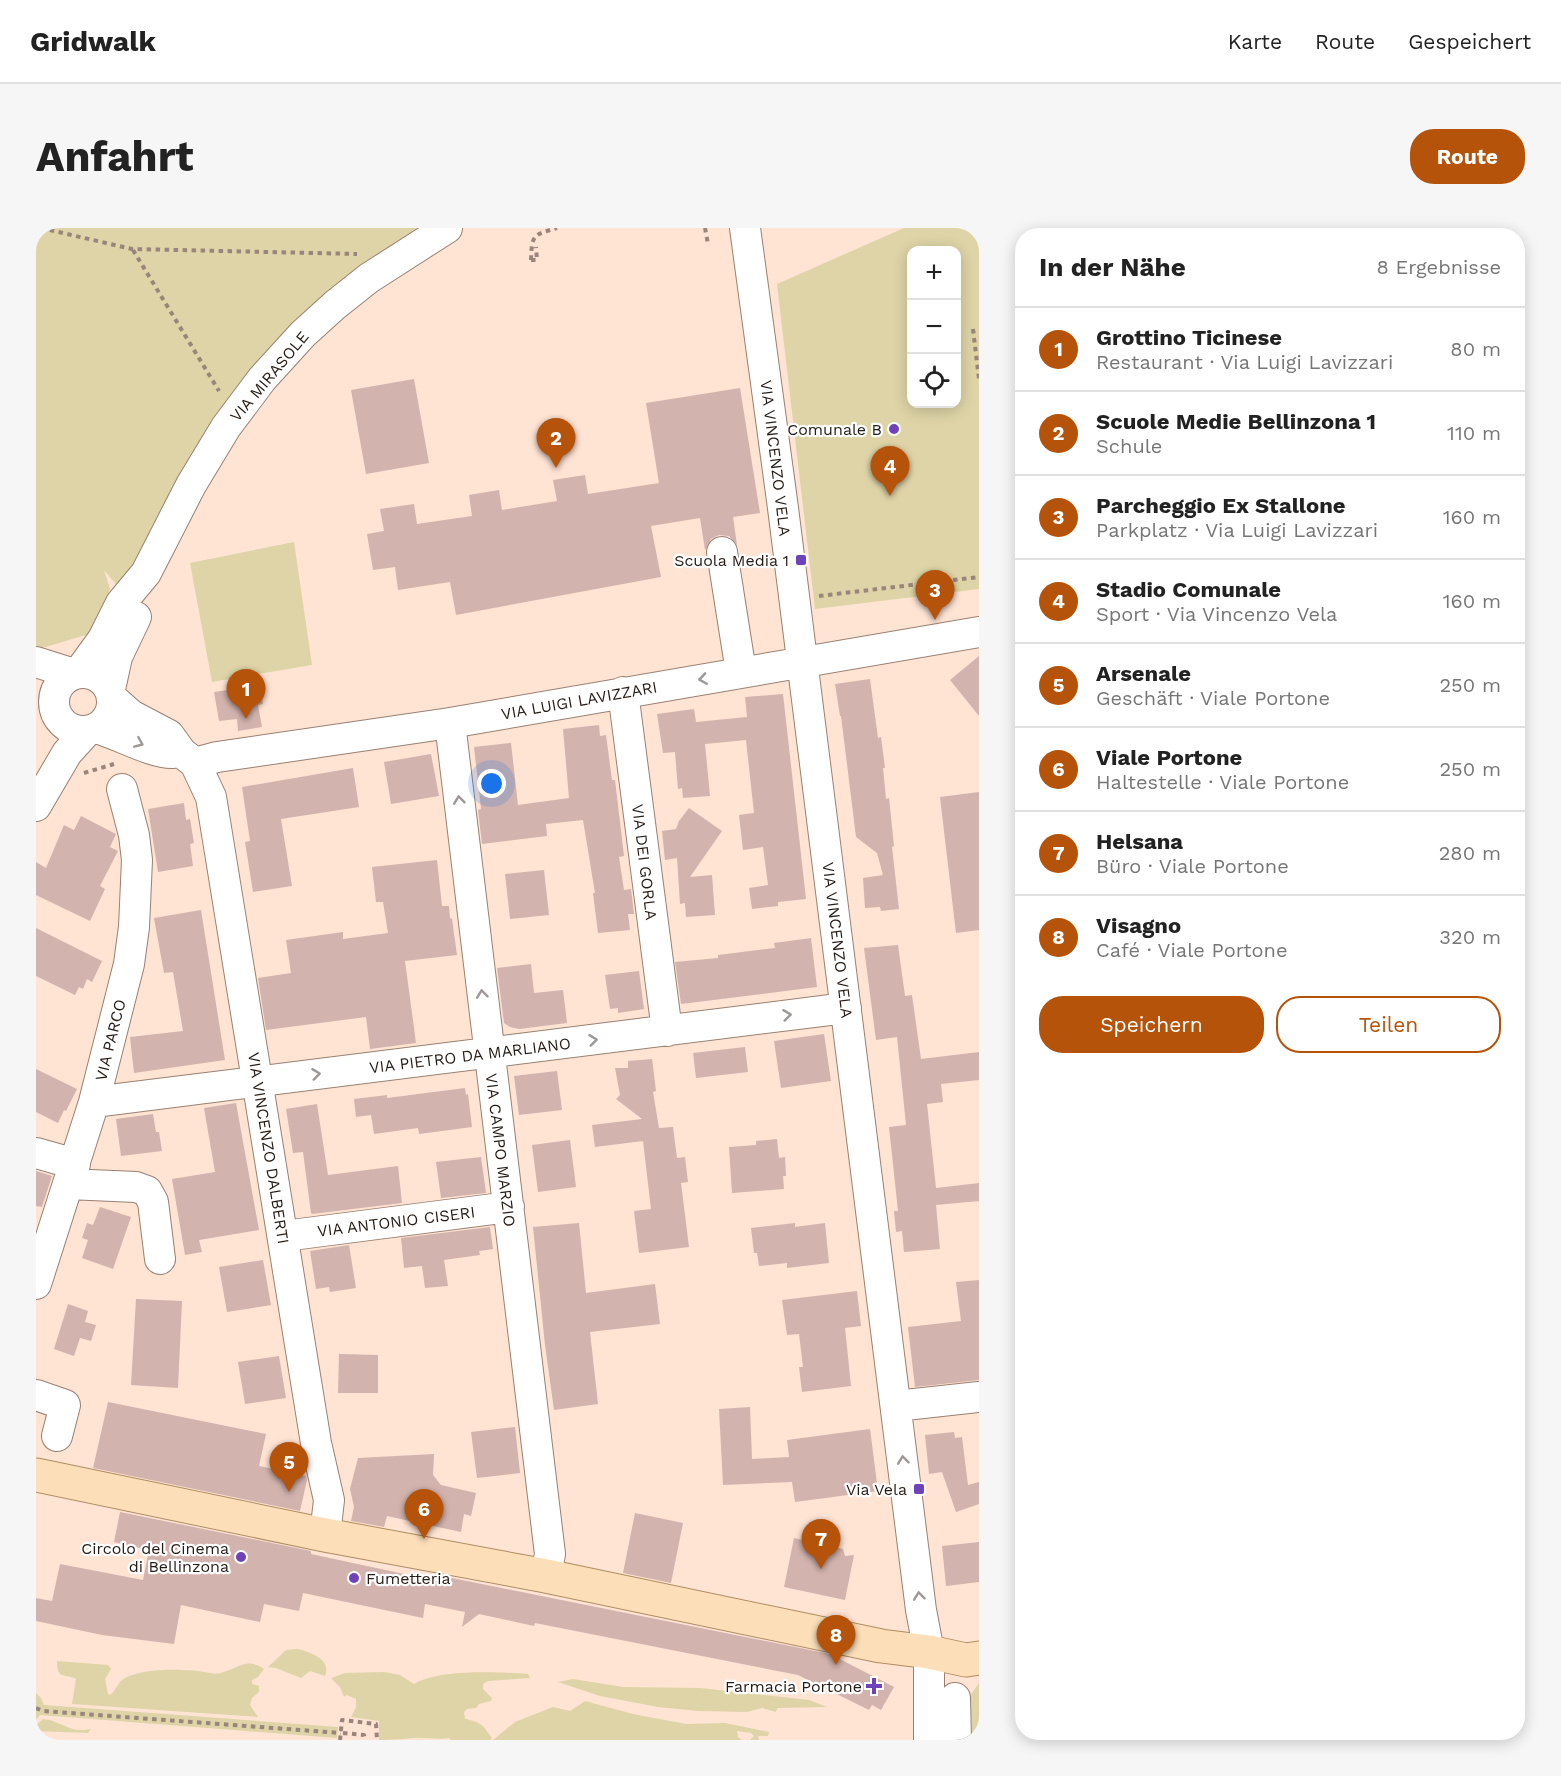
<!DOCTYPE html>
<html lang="de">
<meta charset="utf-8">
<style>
body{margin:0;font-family:"Work Sans",sans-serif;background:#f6f6f6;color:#222}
.controls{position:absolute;right:18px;top:18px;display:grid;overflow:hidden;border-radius:12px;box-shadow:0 3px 15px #0003}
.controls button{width:54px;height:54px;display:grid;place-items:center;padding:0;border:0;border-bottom:2px solid #e0e0e0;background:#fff;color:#222;font:30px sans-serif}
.you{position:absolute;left:456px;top:556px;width:21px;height:21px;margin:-15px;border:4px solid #fff;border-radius:50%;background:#1a73e8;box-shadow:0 0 0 9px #1a73e833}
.badge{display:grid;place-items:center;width:39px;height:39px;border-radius:50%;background:#b45309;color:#fff;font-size:20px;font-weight:700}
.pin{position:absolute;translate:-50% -50px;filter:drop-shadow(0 2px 3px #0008)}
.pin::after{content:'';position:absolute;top:32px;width:21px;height:18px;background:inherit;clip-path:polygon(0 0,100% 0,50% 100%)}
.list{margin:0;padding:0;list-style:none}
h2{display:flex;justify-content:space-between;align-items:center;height:78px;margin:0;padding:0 24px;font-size:26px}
h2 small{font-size:20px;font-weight:400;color:#767676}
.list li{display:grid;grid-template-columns:39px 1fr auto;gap:18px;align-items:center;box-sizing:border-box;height:84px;padding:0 24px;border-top:2px solid #e0e0e0}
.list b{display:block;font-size:22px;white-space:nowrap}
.list p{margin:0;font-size:20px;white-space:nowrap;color:#767676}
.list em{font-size:20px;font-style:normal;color:#767676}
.actions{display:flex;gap:12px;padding:18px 24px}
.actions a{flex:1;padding:14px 0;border:2px solid #b45309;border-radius:24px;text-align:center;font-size:21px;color:#b45309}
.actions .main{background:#b45309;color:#fff}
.icon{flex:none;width:33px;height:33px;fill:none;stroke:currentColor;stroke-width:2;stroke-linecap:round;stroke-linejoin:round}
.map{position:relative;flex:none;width:943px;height:1512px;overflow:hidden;border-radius:24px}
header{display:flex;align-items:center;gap:36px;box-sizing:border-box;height:84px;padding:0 30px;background:#fff;border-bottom:2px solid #e0e0e0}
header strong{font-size:28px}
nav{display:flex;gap:33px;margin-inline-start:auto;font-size:21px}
.intro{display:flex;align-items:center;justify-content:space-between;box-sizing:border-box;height:144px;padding:0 36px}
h1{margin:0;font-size:42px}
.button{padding:15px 27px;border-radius:24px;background:#b45309;color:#fff;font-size:21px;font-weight:700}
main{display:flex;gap:36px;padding:0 36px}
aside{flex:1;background:#fff;border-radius:24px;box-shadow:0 3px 15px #0003}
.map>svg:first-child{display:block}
.green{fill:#ded4a7;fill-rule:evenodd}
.building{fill:#d3b3ae}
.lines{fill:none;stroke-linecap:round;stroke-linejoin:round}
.minor-casing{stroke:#998071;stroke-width:32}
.major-casing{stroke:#af8d61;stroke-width:35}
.path{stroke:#99857a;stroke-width:4;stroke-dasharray:4.5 4.5;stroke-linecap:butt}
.minor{stroke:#fff;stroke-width:30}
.major{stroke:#fcdfb9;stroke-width:33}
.oneway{stroke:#9d9896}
.poi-dot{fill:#7042ba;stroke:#fff;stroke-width:2}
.labels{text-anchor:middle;stroke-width:4.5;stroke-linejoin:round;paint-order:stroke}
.street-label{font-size:16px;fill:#251b15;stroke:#fff}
.poi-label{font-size:16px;fill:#251b15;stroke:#fff;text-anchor:end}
</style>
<header>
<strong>Gridwalk</strong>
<nav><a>Karte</a><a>Route</a><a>Gespeichert</a></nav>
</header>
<div class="intro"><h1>Anfahrt</h1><a class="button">Route</a></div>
<main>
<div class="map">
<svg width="943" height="1512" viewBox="0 0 943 1512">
<rect width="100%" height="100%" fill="#ffe3d3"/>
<path class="green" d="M0,0H397L248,111L89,367L68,342L74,361L53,406L3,421L0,419Z
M868,0H943V361L779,381L741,56ZM876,22H921V176H876Z
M258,314L276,437L176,454L154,335Z
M261,1421C274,1424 296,1431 289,1448L274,1443L265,1450L240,1440L232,1439L250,1422Z
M21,1433L72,1437L75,1441L69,1451L72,1466L74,1467C81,1462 81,1454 89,1450C110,1440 139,1441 162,1443C170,1444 178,1447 185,1445C203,1440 211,1429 228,1441L222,1449L216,1452V1456L223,1458V1464L216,1470L214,1477L222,1489L36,1476L40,1451C28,1445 21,1452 21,1433Z
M348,1444L364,1447L378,1456C403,1441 463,1444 492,1446L494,1450L452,1453L447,1456V1461L456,1470L455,1473L443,1476L440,1480L431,1481L428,1484L429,1491C445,1494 447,1497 456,1510L454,1512H415L413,1510C402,1512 390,1509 378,1510C367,1511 355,1512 343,1512V1493L315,1489L320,1479V1471L311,1467L308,1469L304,1459L295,1450L309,1445Z
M537,1451L587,1459L664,1460L710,1465L773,1472L791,1479L741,1480L740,1484L726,1480L711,1484L662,1483L622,1479L564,1468L522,1454Z
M943,1455V1512H928L929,1475Z
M0,1465L5,1470L8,1477L302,1499L301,1510L4,1487L0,1492Z
M549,1473L597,1486L650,1496L689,1495L733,1504L732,1508H722L723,1512H714L718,1508L715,1505L701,1503L702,1509L706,1512H457L479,1494L517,1479L534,1483Z
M7,1491C24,1492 33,1506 55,1501L52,1505L0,1503V1497Z"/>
<path class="building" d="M378,151L393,235L330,246L315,162Z
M704,160L724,285L697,289L701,317L693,308L683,307L675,311L669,322L664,290L615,298L625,349L420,387L414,354L362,362L359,339L337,342L331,306L348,303L344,281L378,276L381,296L436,288L433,267L463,262L466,282L521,273L517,252L549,247L552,266L623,255L610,175Z
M943,428V488L914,452Z
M223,450L227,476L222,477L226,499L202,503L201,491L183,493L178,464L206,460L205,452Z
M834,451L842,510L845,509L849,540H847L850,571L853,570L858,618L856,619L863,681L845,683L844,679L829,680L827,650L847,647L841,625L820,609L805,488H804L799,456Z
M747,466L770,671L742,674V678L716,681L713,660L732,657L727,619L707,622L703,587L718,585L710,512L669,516L674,568L647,570L646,560L642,561L639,524L627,525L621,486L658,481L660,494L711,489L709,469Z
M563,497L564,508L570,507L576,552H579L588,628L583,629L588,662L595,661L598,686H592L594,702L562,705L557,665H559L547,592L510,596L511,608L446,616L442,582L445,581L438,519L475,515L482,577L533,570L527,501Z
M395,526L403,568L355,576L348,534Z
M317,540L323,579L245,591L256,658L217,664L209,614L214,613L206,559Z
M943,564V702L920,705L904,569Z
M148,575L150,592L154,591L158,615L154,616L157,638L122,644L112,581Z
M653,580L686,603L654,649L676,647L679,687L650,689L649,675L644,676L641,630L629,632L626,603L640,601L643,593Z
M45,588L80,606L74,619L82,623L64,658L69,661L54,693L0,667V634L10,640L28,597L38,602Z
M401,632L406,678H413L414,690L416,691L421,727L369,733L380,815L334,821L330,789L230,802L222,750L255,745L250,712L307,704V711L352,705L347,674H340L336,639Z
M508,642L513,687L474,691L469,646Z
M165,682L189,832L98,845L94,809L147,803L137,744L128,745L118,690Z
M0,700L66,733L56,754L51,751L47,761L43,759L39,767L0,748Z
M775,710L781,759L645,776L639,734L682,730V727L739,720L738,715Z
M862,717L869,768L876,767L885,831L943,824V852L905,856L907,874L891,876L900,960L943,955V973L900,977L904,1021L868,1024L866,1003L860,1004L858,983H862L853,899L870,897L861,809L840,812L828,720Z
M495,736L498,765L527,762L531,795L483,801L474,799L468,795L461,740Z
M603,743L608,781L582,785V780L574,781L569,747Z
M788,806L795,853L745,860L738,813Z
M709,819L712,844L660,850L657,825Z
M616,831L620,863L617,864L623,900L637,899L641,930L649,929L652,954L645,955L653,1019L603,1025L598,983L615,981L607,913L559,919L556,897L606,891L580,871L584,867L579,840H592V833Z
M0,841L41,861L30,883L28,882L22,895L0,884Z
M521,843L526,882L483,887L478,848Z
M429,860L430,867L432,866L436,899L383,906L382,900L338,906L335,887L320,889L318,871L351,867V870Z
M200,875L223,1002L163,1012L166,1024L149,1027L136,951L179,944L168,880Z
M281,876L292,947L362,938L366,975L276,986L275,985L267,924L257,925L250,881Z
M117,886L120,904H123L126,923L85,928L80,891Z
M741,911L743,930L749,929L750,948H747L748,961L696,965L693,919L720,917V913Z
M534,912L540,959L502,964L496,917Z
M445,929L450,965L405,970L400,934Z
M0,943L16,948L6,979L0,978Z
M64,979L95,989L77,1041L46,1030L52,1012L46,1010L51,995L57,997Z
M543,995L550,1065L619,1056L624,1096L554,1104L562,1176L518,1182L509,1117L497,999Z
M759,995V999L789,995L793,1035L751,1040V1035L723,1038L721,1025H718L715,1000Z
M454,999L457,1021L443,1023L444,1027L408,1032L412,1058L389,1060L386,1038L368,1040L365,1010Z
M313,1017L320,1060L294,1064L293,1059L280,1061L274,1023Z
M227,1032L235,1077L191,1084L183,1039Z
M943,1052V1152L879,1159L872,1099L925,1093L920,1054Z
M821,1063L825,1098L809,1100L815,1158L766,1164L763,1139H767L763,1106L751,1107L746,1072Z
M100,1071L146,1073L142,1160L95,1157Z
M32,1076L52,1083L49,1094L60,1097L55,1113L44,1110L38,1128L18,1121Z
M303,1126L342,1127V1165H302Z
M243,1128L250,1170L209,1176L202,1134Z
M72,1174L230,1206L223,1238L270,1248L271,1252L264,1283L57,1240Z
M714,1179L716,1231L753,1229L751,1212L834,1201L842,1263L759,1274L756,1254L687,1257L683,1181Z
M479,1199L484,1245L441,1250L435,1204Z
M918,1204L919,1210L926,1209L932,1257L943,1254V1276L920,1284L906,1244L893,1246L889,1207Z
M398,1226L397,1247L405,1257L440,1265L435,1288L428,1286L425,1304L351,1288L348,1299L315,1293L318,1279L314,1261L322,1230Z
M84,1284L275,1323V1326L410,1355L411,1349L794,1426L858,1459L845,1482L836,1477L833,1482L762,1447L499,1395L498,1398L443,1386L426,1399L429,1384L389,1376L387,1390L267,1365L263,1383L228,1376L224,1394L145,1377L138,1416L66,1407L0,1393V1370L16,1373L24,1336L107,1352L113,1322L78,1314Z
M599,1285L647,1295L635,1355L587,1345Z
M758,1310L807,1321L809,1328L818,1327L809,1372L748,1359Z
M943,1314V1354L910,1358L906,1318Z"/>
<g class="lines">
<g class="minor-casing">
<path id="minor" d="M709,0L747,280L885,1382L893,1424V1512
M686,324L705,444
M0,434L38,446
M43,444L67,411L85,375L110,345L155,257L190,199L226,151L267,106L299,77L333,50L411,0
M18 474a29 29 0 1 1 58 0a29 29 0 1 1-58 0Z
M74,461L81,429L100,389
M587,464L631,803
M77,471L95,487L133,507L146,525L159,535L175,569L280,1215L293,1272L289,1307
M414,495L514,1326L510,1348
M60,500C82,506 117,526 137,525
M159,535L181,529L414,495L943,404
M0,578L31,525L51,503
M58,874L810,780
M0,925L39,936
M32,956L100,959L111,963L117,974L124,1031
M248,1008L473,979
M0,1056L58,874L93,736L98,699L101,632L98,607L86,561
M0,1167L29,1177L21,1208
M860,1178L943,1169
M919,1470L920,1512"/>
</g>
<g class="major-casing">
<path id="major" d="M0,1247L289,1307L510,1348L845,1418L893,1424L930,1432L943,1430"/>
</g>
<path class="path" d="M5,0L96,21L321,26
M669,0L672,16
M97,22L183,163
M495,32C496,6 497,7 521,0
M495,32H501L500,19
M937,101L943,151
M783,368L943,349
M48,545L78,536
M0,1480L7,1483L305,1505
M307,1505L328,1507L329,1512
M304,1512L306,1492L340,1496L341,1512"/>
<use href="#minor" class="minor"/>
<use href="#major" class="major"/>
</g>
<defs><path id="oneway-chevron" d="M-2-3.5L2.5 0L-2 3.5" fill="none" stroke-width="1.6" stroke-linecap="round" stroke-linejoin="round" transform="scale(1.5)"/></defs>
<g class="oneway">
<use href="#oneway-chevron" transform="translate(667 451) rotate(171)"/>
<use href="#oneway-chevron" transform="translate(103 515) rotate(23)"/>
<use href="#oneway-chevron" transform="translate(423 572) rotate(-97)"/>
<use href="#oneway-chevron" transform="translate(446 766) rotate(-97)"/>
<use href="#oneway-chevron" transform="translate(751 787) rotate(-7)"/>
<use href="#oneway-chevron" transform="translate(557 812) rotate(-7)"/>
<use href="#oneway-chevron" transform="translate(280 846) rotate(-7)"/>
<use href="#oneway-chevron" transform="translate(867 1232) rotate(-97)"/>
<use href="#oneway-chevron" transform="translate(883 1368) rotate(-97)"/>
</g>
<g class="poi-dot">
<circle cx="858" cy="201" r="6"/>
<rect x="759" y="326" width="12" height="12" rx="3"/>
<rect x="877" y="1255" width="12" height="12" rx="3"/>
<circle cx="205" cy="1329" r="6"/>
<circle cx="318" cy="1350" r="6"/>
<path d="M835 1449h6v6h6v6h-6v6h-6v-6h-6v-6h6z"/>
</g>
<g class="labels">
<g class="street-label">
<text transform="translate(233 148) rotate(-50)" y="6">VIA MIRASOLE</text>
<text transform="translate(740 230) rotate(83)" y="6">VIA VINCENZO VELA</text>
<text transform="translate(543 472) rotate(-10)" y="6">VIA LUIGI LAVIZZARI</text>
<text transform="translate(609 634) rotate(83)" y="6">VIA DEI GORLA</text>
<text transform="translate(802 712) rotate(83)" y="6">VIA VINCENZO VELA</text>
<text transform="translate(74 812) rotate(-76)" y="6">VIA PARCO</text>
<text transform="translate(434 827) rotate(-7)" y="6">VIA PIETRO DA MARLIANO</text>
<text transform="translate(233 920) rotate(81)" y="6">VIA VINCENZO DALBERTI</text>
<text transform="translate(465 922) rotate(83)" y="6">VIA CAMPO MARZIO</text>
<text transform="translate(360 993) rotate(-7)" y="6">VIA ANTONIO CISERI</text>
</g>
<g class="poi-label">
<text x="846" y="207">Comunale B</text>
<text x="753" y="338">Scuola Media 1</text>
<text x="871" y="1267">Via Vela</text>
<text x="193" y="1326">Circolo del Cinema<tspan x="193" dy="18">di Bellinzona</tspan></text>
<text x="330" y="1356" text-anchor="start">Fumetteria</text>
<text x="826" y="1464">Farmacia Portone</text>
</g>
</g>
</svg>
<div class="controls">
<button>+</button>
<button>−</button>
<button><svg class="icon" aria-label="locate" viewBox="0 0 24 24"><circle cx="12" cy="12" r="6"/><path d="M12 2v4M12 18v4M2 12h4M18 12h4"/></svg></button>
</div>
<div class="you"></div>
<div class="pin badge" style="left:210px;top:491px">1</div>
<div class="pin badge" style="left:520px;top:240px">2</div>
<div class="pin badge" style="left:899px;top:392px">3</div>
<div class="pin badge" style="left:854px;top:268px">4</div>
<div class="pin badge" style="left:253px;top:1264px">5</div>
<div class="pin badge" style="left:388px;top:1311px">6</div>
<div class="pin badge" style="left:785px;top:1341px">7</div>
<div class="pin badge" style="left:800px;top:1437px">8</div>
</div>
<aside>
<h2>In der Nähe<small>8 Ergebnisse</small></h2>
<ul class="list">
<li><span class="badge">1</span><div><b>Grottino Ticinese</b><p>Restaurant · Via Luigi Lavizzari</p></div><em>80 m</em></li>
<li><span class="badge">2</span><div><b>Scuole Medie Bellinzona 1</b><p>Schule</p></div><em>110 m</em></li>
<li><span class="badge">3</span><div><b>Parcheggio Ex Stallone</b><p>Parkplatz · Via Luigi Lavizzari</p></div><em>160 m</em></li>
<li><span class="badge">4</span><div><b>Stadio Comunale</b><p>Sport · Via Vincenzo Vela</p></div><em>160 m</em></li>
<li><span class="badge">5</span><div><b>Arsenale</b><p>Geschäft · Viale Portone</p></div><em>250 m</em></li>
<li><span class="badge">6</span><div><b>Viale Portone</b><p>Haltestelle · Viale Portone</p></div><em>250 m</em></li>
<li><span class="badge">7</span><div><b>Helsana</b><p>Büro · Viale Portone</p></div><em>280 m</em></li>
<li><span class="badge">8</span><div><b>Visagno</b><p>Café · Viale Portone</p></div><em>320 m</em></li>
</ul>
<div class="actions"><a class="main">Speichern</a><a>Teilen</a></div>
</aside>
</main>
